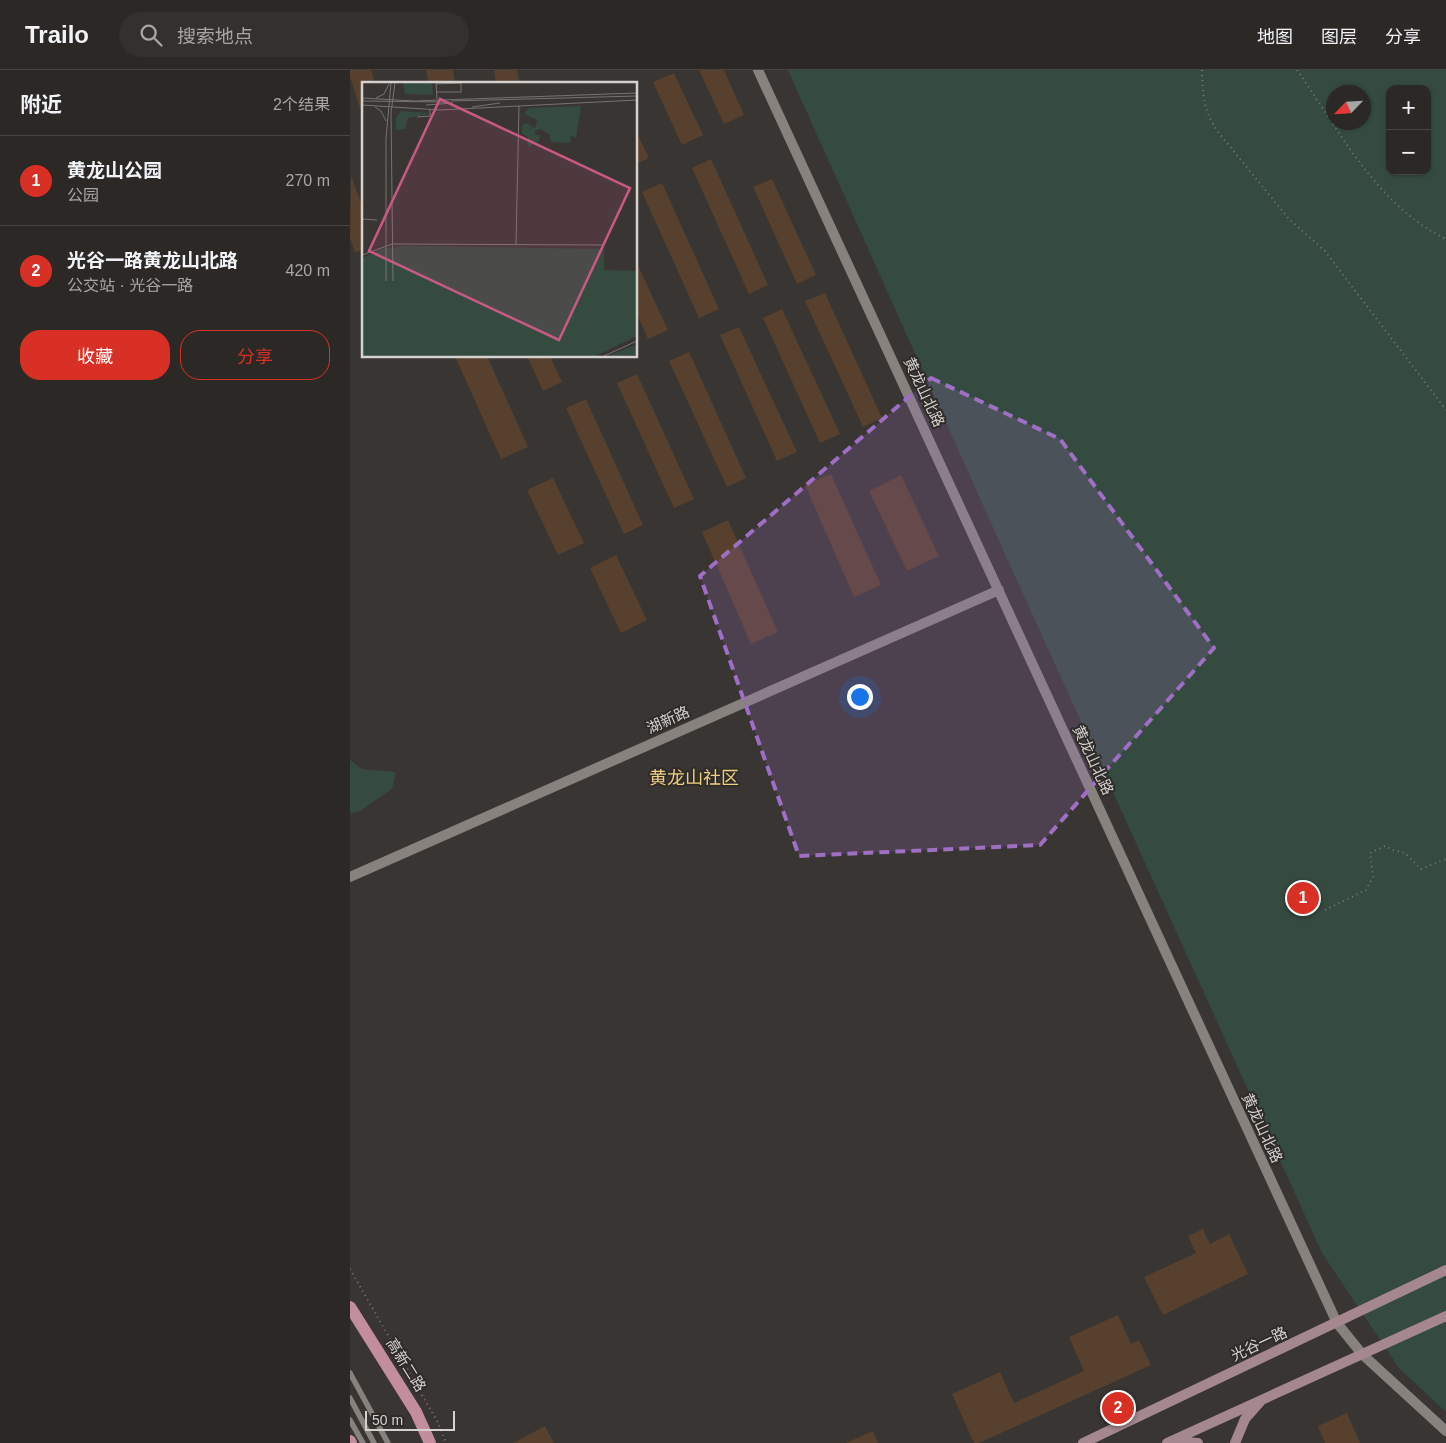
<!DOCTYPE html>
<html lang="zh">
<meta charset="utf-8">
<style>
body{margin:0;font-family:Helvetica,"Noto Sans SC",sans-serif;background:#33302e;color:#f1f3f6}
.controls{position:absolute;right:15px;top:15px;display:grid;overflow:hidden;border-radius:10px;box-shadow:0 1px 4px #0004}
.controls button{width:45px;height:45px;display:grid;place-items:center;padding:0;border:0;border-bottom:1px solid #474443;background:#2b2826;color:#f1f3f6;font:25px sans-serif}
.compass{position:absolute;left:976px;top:15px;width:45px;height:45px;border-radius:50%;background:#2b2826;box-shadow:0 1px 4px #0004;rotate:245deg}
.scale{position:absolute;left:15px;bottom:12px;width:90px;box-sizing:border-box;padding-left:5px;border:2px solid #d4d1cf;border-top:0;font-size:14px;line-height:18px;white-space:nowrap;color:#d4d1cf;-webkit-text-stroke:4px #2f2b28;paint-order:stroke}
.you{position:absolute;left:509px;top:626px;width:18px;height:18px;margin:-12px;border:4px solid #fff;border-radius:50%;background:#1a73e8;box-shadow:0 0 0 8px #1a73e833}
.badge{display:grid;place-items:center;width:32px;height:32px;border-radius:50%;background:#d93025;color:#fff;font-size:16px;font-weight:700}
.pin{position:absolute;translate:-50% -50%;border:2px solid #fff;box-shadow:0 1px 5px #0006}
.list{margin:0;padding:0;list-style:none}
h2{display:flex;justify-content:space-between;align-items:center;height:65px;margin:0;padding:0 20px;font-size:21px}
h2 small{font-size:16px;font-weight:400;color:#a6a6a7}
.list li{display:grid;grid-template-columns:32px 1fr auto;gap:15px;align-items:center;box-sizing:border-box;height:90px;padding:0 20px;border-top:1px solid #474443}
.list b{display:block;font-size:19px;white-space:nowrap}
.list p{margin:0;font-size:16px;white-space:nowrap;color:#a6a6a7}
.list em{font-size:16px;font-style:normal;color:#a6a6a7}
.actions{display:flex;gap:10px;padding:15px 20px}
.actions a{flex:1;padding:11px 0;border:1px solid #d93025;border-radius:20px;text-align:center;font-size:18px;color:#d93025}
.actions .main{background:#d93025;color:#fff}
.icon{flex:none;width:28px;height:28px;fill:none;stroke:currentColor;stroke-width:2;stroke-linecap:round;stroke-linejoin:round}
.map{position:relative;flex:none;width:1096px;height:1373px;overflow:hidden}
header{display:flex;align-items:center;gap:30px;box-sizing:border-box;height:70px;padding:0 25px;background:#2b2826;border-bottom:1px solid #474443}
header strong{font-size:24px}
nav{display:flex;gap:28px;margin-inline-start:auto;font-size:18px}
.search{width:350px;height:45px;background:#33302e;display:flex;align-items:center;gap:12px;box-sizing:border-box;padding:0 18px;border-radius:28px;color:#a6a6a7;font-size:19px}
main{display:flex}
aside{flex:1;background:#2b2826}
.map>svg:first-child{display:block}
.green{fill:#364b3f;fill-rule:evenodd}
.building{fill:#57402e}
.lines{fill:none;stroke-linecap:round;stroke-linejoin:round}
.path{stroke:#7b7875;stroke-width:2;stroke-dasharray:1 4;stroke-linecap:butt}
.service{stroke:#87827e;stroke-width:5.5}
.tertiary{stroke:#87827e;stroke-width:10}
.secondary{stroke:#a5878e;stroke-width:10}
.primary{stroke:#c28d9d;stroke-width:12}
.marked{fill:#9f6ec5;fill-opacity:0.2;stroke:#9f6ec5;stroke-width:4;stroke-dasharray:10 6;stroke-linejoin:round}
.labels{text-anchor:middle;stroke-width:4;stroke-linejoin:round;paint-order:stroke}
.street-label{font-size:15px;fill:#d4d1cf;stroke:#2f2b28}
.quarter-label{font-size:18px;fill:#efcd83;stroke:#2f2b28}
.inset-road{fill:none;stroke:#777371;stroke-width:1}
.view{fill:#c85984;fill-opacity:0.15;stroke:#c85984;stroke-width:2.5}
.inset-edge{fill:none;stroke:#d4d1cf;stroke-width:2.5}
</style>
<header>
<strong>Trailo</strong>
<div class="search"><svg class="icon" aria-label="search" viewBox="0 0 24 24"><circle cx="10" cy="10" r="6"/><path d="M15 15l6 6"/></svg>搜索地点</div>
<nav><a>地图</a><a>图层</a><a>分享</a></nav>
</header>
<main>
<aside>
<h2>附近<small>2个结果</small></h2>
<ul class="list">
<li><span class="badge">1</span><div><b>黄龙山公园</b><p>公园</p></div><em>270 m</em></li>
<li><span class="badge">2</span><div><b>光谷一路黄龙山北路</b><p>公交站 · 光谷一路</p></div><em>420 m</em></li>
</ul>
<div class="actions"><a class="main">收藏</a><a>分享</a></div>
</aside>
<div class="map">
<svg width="1096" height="1373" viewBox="0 0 1096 1373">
<rect width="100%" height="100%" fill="#393532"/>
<path class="green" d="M438,0H1096V1342L1049,1298L972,1183L650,473ZM1040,19H1077V101H1040ZM984,22H1014V52H984Z
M0,690L12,699L46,702L42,719L10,741L0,743Z"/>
<path class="building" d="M0,0H21L25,14H14V44H12L0,7Z
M76,0H103L105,14H79Z
M144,0H167L170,14H146Z
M349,0H374L394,45L374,54Z
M324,3L353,65L332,75L303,12Z
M286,61L299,88L286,94Z
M361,89L418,215L399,224L342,98Z
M1,106L14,141V180L5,182L0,168Z
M422,109L466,205L447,214L403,117Z
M312,113L369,239L349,248L292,122Z
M286,191L318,260L298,269L286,242Z
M475,223L532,348L513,357L455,231Z
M432,239L490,364L470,373L413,248Z
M389,257L447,382L427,391L370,265Z
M339,282L396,408L377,417L319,291Z
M105,286H137L178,377L151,389Z
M177,286H200L212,312L193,321Z
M287,304L344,429L324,438L267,313Z
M236,329L293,455L274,464L216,338Z
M481,404L531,515L504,527L455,415Z
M551,405L589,486L557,501L519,421Z
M203,408L234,473L208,485L177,420Z
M378,450L428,562L401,574L352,462Z
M266,485L297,550L271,563L240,498Z
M853,1159L860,1174L879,1164L898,1204L813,1245L794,1207L846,1183L838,1166Z
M768,1245L781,1274L789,1270L801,1295L629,1373H624L602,1324L650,1302L664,1333L734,1301L719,1267Z
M997,1343L1010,1373H975L968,1356Z
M195,1356L204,1373H163Z
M523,1361L528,1373H496Z"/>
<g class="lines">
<path class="path" d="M852,0C853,26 853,40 868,62L939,149L975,181L1096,340
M947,0C989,60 1027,136 1096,169
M975,840L1016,820L1023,807L1020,783L1035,776L1043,780L1055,783L1071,799L1096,789
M0,1199L87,1351L96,1373"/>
<path class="service" d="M0,1303L38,1373
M0,1328L24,1373
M0,1350L13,1373"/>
<path class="tertiary" d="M408,0L987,1253L1012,1284L1096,1361
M0,807L649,520"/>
<path class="secondary" d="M821,1371L848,1373
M733,1373L1096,1200
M817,1373L1096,1246
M885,1373L895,1349L910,1332"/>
<path class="primary" d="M0,1237L66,1342L80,1373
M0,1371L1,1373"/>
</g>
<path class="marked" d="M581,308L710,369L864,578L690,775L449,786L350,506Z"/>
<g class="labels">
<g class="street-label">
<text transform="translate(574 322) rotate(65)" y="5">黄龙山北路</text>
<text transform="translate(318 650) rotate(-24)" y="5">湖新路</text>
<text transform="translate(743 690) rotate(65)" y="5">黄龙山北路</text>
<text transform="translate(912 1058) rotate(65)" y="5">黄龙山北路</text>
<text transform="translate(909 1274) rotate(-25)" y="5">光谷一路</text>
<text transform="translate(56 1295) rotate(58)" y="5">高新二路</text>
</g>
<g class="quarter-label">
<text x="344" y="714">黄龙山社区</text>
</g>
</g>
<g transform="translate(12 12)">
<rect width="275" height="275" fill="#393532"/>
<path d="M41,1H70L71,13L43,12ZM219,24L214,56L209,54L208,61L189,60L187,52L178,47L173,49V53H178L177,59L166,65V55L160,52V44L164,41L173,46L175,38L162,32L167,26ZM39,29L66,31V32L46,36L43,47L34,48V36ZM41,164L242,167V188L275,189V254L233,274H0V176L20,167ZM275,262V273L246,274L273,263Z" fill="#364b3f"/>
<path class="inset-road" d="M74,1L75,17M74,2L99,1V10H75M0,16L52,19L275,11M14,16L22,12L27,2M0,19L83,20M89,19L275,14M0,23L78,28L275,18M64,23L91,21M13,25L19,29L24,39M110,25L138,21M55,35L68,34V28M0,137L15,138M154,162L157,24M0,173L30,162L242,163M24,199V57L29,1M31,199L29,31L33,1M242,274L275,259"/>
<path class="view" d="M78,17L268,106L197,258L7,169Z"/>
<rect width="275" height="275" class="inset-edge"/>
</g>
</svg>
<div class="controls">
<button>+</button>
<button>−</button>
</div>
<svg class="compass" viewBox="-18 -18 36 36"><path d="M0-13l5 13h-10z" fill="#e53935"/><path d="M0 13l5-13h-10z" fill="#a6a6a7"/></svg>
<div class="scale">50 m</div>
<div class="you"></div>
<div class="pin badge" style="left:953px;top:828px">1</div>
<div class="pin badge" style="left:768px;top:1338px">2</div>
</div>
</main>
